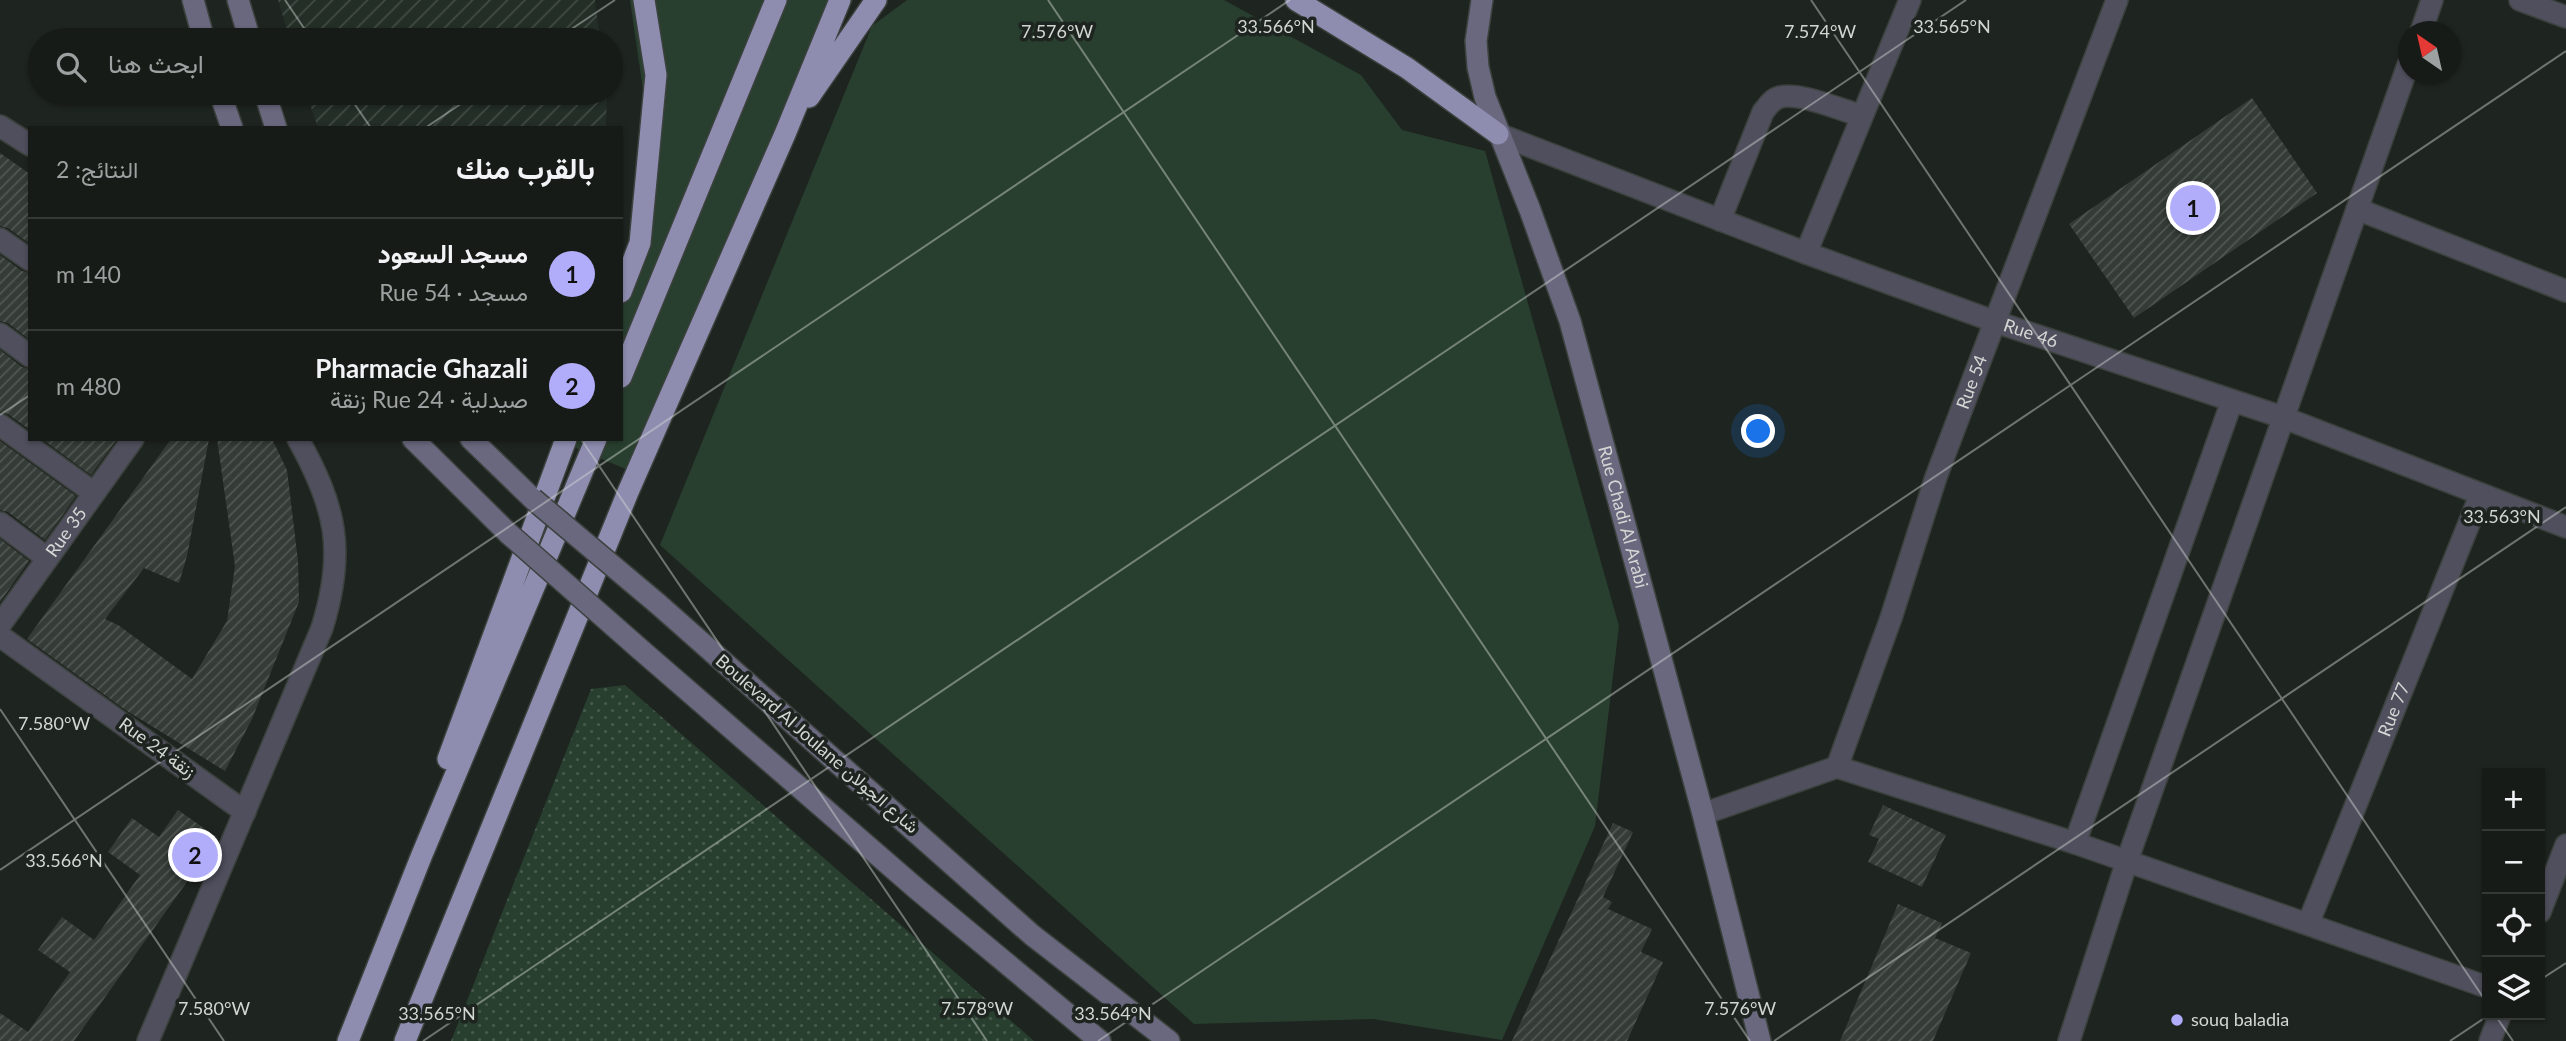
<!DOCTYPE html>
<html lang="ar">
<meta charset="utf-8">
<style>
body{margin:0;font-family:Lato,Vazirmatn,sans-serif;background:#1f2420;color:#f1f3f6;direction:rtl}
.controls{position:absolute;right:21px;bottom:21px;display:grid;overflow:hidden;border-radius:0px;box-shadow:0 2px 5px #0004}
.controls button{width:63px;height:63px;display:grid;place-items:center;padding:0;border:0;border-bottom:2px solid #353936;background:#161b17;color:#f1f3f6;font:35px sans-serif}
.compass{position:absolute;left:2398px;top:21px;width:63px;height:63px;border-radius:50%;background:#161b17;box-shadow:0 2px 5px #0004;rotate:326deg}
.you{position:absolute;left:1759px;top:432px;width:24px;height:24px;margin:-18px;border:5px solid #fff;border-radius:50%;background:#1a73e8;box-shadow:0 0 0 10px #1a73e833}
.badge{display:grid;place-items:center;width:46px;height:46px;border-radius:50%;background:#b1adfa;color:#111;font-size:23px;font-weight:700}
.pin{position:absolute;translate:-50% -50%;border:4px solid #fff;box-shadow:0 2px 7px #0006}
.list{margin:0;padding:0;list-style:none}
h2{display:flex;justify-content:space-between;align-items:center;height:91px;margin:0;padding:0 28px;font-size:30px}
h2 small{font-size:23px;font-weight:400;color:#9ea1a1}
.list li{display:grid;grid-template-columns:46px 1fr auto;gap:21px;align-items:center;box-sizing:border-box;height:112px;padding:0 28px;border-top:2px solid #353936}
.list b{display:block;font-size:26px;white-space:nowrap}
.list p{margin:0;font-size:23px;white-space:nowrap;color:#9ea1a1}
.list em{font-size:23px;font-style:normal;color:#9ea1a1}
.icon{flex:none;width:38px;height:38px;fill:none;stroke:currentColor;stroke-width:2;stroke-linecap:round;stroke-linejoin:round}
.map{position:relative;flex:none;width:2566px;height:1041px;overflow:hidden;direction:ltr}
.search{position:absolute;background:#161b17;box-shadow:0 2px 5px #0004;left:28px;top:28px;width:595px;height:77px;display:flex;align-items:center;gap:18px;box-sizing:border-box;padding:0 24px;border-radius:38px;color:#9ea1a1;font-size:26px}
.panel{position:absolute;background:#161b17;box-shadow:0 2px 5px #0004;left:28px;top:126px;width:595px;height:315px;border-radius:0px;direction:rtl}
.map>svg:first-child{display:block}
.industrial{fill:url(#industrial-furrows)}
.grass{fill:#283f2f}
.park{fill:url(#park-dots)}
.building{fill:url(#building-hatch)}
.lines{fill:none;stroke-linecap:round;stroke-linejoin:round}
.street-casing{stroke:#3b413c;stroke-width:24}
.secondary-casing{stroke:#3b413c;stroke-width:24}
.highway-casing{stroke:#3b413c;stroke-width:24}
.street{stroke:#4f4f5d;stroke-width:21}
.secondary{stroke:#69687f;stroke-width:21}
.highway{stroke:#8e8db0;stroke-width:21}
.secondary-bridge-casing{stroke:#3b413c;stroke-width:24;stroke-linecap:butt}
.secondary-bridge{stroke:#69687f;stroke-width:21}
.ticks{fill:none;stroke:#d3d7d4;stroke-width:2;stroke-opacity:0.45}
.poi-dot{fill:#b1adfa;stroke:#1e241f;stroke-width:2.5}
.labels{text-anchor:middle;stroke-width:7;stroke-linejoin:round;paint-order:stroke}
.street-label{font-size:18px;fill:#d3d7d4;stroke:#1e241f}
.poi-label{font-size:18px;fill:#d3d7d4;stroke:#1e241f;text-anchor:start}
.ticks-label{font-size:18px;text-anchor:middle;fill:#d3d7d4;stroke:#1e241f;stroke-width:7;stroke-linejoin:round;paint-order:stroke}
</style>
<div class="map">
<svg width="2566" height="1041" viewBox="0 0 2566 1041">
<defs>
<pattern id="industrial-furrows" width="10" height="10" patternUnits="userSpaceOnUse" patternTransform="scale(1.75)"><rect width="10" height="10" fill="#232e26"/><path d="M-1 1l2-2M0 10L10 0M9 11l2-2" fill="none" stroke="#424c45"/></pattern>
<pattern id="park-dots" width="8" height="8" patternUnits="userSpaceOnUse" patternTransform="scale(1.75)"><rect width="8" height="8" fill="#283f2f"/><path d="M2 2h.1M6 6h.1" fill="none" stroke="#465a4c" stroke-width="1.8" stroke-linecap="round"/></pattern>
<pattern id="building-hatch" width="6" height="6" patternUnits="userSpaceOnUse" patternTransform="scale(1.75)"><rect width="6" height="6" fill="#353c37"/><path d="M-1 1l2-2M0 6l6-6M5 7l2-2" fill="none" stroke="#515753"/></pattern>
</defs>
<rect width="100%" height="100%" fill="#1e241f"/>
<path class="industrial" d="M278,0H595L600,40H290Z
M306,93H607L606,128H318Z"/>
<path class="grass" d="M630,0H853L724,271L640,475L559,441V439H621V266L655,173Z
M907,0H1224L1361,75L1402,130L1485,151L1619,626L1595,826L1502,1040L1373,1019L1194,1024L660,545L872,26Z"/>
<path class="park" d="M625,685L1034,1041H451L591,689Z"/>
<path class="building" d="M2252,98L2317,193L2134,318L2069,224Z
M0,153L30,174V244L8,228L0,226Z
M0,255L22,271L30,273V340L8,323L0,321Z
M0,350L22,367L30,369V430L8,414L0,412Z
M42,439H117L91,475Z
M171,439H209L187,556L179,583L144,568L105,619L118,625L192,679L227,621L235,566L217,439H272L287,470L298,561L299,602L252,719L225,771L127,711L27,639Z
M0,441L76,496L45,540L8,512L0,510Z
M0,539L29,561L0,602Z
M1883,805L1946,835L1922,887L1868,862L1879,839L1869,835Z
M178,810L218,838L74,1041H0V1013L28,1032L70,972L38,950L62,917L94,940L140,875L108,852L132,818L159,837Z
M1613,823L1633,832L1603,897L1612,902L1608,909L1652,929L1641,952L1663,962L1627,1041H1512Z
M1898,904L1942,923L1935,938L1971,953L1933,1041H1840Z"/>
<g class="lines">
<g class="street-casing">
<g id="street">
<path d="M2520,0L2566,17"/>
<path d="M2421,32L2432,0"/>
<path d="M0,126L30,145"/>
<path id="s1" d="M1498,134L1806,253L1996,322L2282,417L2566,527"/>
<path d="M2357,209L2566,291"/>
<path d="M1720,220L1763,112C1768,106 1772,99 1780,97C1800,92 1841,110 1862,116"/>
<path d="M0,239L30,260"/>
<path d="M1806,253L1910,0"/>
<path d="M0,334L30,356"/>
<path d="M0,425L94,493"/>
<path d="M0,523L47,558"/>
<path id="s2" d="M0,625L133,439"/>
<path d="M0,636L245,812"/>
<path id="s3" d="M1837,767L1891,618L1936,477L2117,0"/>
<path d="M1703,814L1837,767L2075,843L2487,987"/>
<path d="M2075,843L2232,401"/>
<path d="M2540,912L2566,845"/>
<path id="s4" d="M2308,924L2480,496"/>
<path d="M148,1041L322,628C346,551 336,507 298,439"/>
<path d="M2069,1041L2127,861L2408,65"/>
<path d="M2490,1041L2500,1015"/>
</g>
</g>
<g class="secondary-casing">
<g id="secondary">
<path d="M193,0L204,40"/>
<path d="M238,0L250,40"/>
<path id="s5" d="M1482,0L1476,41L1478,67L1485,97L1530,210L1570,321L1703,814L1760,1041"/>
<path d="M220,93L232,128"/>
<path d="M265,93L276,128"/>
<path d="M413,439L509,534"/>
<path d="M471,439L533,499"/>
<path d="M658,604L1032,935L1169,1041"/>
<path d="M641,650L918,890L1100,1041"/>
</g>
</g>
<g class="highway-casing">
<path id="highway" d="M1296,0L1407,68L1498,134
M809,97L876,0
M621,292L640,243L656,75L644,0
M621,377L776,0
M448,759L566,439
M348,1041L421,857L596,439
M405,1041L628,492L785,134L840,0"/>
</g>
<use href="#street" class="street"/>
<use href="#secondary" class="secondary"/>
<use href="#highway" class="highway"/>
<g class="secondary-bridge-casing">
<path id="secondary-bridge" d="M533,499L658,604
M509,534L641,650"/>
</g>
<use href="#secondary-bridge" class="secondary-bridge"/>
</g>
<path class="ticks" d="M285,0L312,40M1048,0L1750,1041M1811,0L2487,1003M555,40L615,0M347,93L371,128M425,128L477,93M0,415L30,395M581,439L987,1041M0,709L224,1041M0,870L1290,0M2540,980L2566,963M2495,1015L2513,1041M423,1041L1966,0M1098,1041L2566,51M1774,1041L2566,507M2450,1041L2489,1015"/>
<circle class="poi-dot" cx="2177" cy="1020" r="7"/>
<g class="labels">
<g class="street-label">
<text dy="6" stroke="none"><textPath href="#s1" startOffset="569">Rue 46</textPath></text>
<text dy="6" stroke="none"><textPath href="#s3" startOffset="408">Rue 54</textPath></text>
<text dy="6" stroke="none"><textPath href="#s5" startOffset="541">Rue Chadi Al Arabi</textPath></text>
<text dy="6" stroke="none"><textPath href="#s2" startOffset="114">Rue 35</textPath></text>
<text dy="6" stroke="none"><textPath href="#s4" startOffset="231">Rue 77</textPath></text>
<text transform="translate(817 744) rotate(41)" y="6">Boulevard Al Joulane شارع الجولان</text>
<text transform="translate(157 748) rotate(36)" y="6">Rue 24 زنقة</text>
</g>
<g class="poi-label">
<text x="2191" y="1026">souq baladia</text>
</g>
</g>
<g class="ticks-label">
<text x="1276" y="33">33.566°N</text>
<text x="1952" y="33">33.565°N</text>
<text x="1057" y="38">7.576°W</text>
<text x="1820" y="38">7.574°W</text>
<text x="2502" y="523">33.563°N</text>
<text x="54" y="730">7.580°W</text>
<text x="64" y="867">33.566°N</text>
<text x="214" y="1015">7.580°W</text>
<text x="977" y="1015">7.578°W</text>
<text x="1740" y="1015">7.576°W</text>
<text x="437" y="1020">33.565°N</text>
<text x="1113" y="1020">33.564°N</text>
</g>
</svg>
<div class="controls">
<button>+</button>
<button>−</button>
<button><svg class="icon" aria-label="locate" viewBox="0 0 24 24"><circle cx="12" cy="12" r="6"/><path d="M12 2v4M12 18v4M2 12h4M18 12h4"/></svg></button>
<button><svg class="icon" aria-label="layers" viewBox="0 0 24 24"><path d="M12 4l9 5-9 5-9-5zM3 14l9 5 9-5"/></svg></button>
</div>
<svg class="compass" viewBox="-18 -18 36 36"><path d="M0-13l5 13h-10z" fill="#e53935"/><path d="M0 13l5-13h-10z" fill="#9ea1a1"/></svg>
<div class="you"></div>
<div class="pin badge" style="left:2193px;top:208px">1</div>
<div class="pin badge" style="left:195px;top:855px">2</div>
<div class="search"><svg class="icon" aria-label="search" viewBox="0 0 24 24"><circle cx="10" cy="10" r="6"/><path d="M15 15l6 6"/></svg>ابحث هنا</div>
<section class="panel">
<h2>بالقرب منك<small>النتائج: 2</small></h2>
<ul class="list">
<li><span class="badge">1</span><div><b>مسجد السعود</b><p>مسجد · Rue 54</p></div><em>140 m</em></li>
<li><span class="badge">2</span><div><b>Pharmacie Ghazali</b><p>صيدلية · Rue 24 زنقة</p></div><em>480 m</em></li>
</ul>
</section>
</div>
